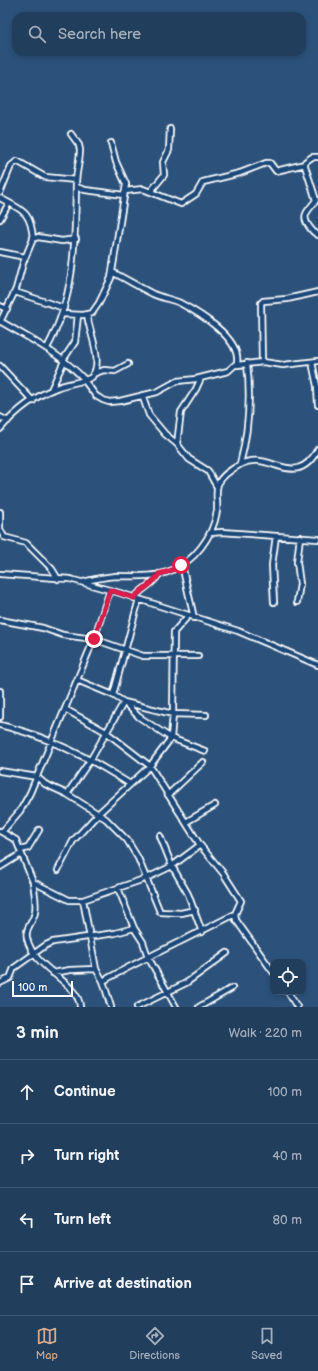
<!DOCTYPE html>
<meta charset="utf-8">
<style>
body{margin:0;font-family:"Balsamiq Sans",sans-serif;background:#294562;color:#f1f3f6}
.controls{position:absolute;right:12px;bottom:12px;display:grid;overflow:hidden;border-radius:8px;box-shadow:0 2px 6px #0003}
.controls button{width:36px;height:36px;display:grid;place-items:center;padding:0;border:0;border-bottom:1px solid #3e5772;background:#213e5c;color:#f1f3f6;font:20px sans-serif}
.scale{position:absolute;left:12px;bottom:10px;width:61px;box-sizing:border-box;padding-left:4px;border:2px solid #fff;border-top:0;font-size:11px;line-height:14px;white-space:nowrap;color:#fff;-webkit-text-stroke:3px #1f4a7a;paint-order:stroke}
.stop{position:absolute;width:12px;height:12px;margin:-9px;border:3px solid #e11d48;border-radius:50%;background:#fff}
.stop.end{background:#e11d48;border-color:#fff;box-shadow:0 1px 4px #0008}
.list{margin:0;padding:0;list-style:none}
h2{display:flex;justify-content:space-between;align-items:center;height:52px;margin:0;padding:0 16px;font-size:17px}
h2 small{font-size:13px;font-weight:400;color:#a2aebb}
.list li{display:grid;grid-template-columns:26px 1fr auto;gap:12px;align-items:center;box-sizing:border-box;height:64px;padding:0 16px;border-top:1px solid #3e5772}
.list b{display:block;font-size:15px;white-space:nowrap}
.list em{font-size:13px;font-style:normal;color:#a2aebb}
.icon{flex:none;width:22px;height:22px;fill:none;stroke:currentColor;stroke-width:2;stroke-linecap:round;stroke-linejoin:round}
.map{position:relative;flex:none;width:318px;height:1007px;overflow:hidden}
.search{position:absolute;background:#213e5c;box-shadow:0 2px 6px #0003;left:12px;right:12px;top:12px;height:44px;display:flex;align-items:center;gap:10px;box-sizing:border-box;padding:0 14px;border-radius:12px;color:#a2aebb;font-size:15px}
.sheet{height:308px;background:#213e5c}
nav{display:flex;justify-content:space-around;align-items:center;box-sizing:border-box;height:56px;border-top:1px solid #3e5772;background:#213e5c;font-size:11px;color:#a2aebb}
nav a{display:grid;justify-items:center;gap:2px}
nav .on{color:#d6ab8b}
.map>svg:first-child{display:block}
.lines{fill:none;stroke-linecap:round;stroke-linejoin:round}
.minor-casing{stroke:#fff;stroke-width:8}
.minor{stroke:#1f4a7a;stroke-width:4.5}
.route{stroke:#e11d48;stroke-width:5}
</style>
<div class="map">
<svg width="318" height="1007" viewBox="0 0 318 1007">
<rect width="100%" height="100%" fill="#2c527b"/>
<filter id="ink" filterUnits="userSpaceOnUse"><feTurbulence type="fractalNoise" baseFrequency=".025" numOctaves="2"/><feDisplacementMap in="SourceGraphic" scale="8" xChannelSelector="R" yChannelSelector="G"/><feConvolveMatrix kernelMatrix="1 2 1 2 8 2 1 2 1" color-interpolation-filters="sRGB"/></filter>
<g filter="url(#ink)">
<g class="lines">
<g class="minor-casing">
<path id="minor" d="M318,157H312L305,162V166L316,200C313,205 308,209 306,214C303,221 312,232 318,235
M76,187L85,190L124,195
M125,191L143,189L181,204L196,194L203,182L240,173L266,163H270L276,171L305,164
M151,191L164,175L163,162L169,150L170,129
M0,193L11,166L17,161L45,177L76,180
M0,198C22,210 31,211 33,239
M0,219L9,203
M0,252L25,257
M15,292L64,308
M0,306L7,309
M62,314L83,315L92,313L99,303L111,278L126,184L116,162L111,143
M0,321C30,339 61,354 85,380
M0,322L16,289L23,263L33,239L38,237L62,241L76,239
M47,348C76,295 75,242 76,183C76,172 80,161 80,150L79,145L71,134
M63,360L75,342L78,315
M262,362L261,303L263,301L287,299L318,292
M312,362L317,386L318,405
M237,365L263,362L283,365L318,361
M0,366L33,401
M93,374L104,370L115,371L128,364
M84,380L96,396L103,400L109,402L120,401L157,392L177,381L196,379L228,371L237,363C241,338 199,313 180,303C171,299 162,298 153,294C139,287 126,279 112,272
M51,390L64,361
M142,395L149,415L165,434L177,444L189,459L208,471L217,487
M0,417L8,421
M0,429C15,412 35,396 56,388C67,383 81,383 92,377C104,360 89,333 87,314
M177,444L181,412L196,389L201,378
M240,464C249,430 251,398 247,363
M0,512V529L4,537L26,543L52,569L58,579
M210,533L222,532L318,539
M182,565L194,618
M0,574L70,579L120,593L238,631L318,665
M83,582C94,579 104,577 116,576C133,576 154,578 170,571C194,562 213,537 217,511C218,502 215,493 218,484C222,475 232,469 241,464C270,449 295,492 318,449
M134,598C142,588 153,585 159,574
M274,602L272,565L276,536
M297,602L300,584L297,562L300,537
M0,620L43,628L63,635L94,639L143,656H198
M77,680L113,695L124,702L173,714L206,715
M0,691V717
M113,695L139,599
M65,709L106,732L150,766L200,845
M0,725C47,736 90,758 130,784
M0,771L37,777L45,784L67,794L106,819L127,840L138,858L160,912L181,913L195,910
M67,794L91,759L124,702L139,717L171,738L205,751
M168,795L203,762
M186,822L215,805
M0,831L16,840L33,882L69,900H83L147,878L172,866L200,845L223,873L241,901L235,914L236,920L273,972
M2,832L20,811L30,793L94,639L110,590
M160,836L172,866L188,894L202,932
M20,850L28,848L39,830
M0,867L21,854
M58,870L73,841L99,813L150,766L171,738L173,714L174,632L188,616
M33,882C34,892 37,902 35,912C34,920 28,925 27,932C25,938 31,950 35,955C45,971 80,987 80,1007
M118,888L134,928L143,942L148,957L176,1007
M83,900L96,969L103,981L111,1007
M53,973L70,970L96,969
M103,981C146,957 191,937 235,914
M0,983L10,978L14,968L46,945L53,942L115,933L134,928
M288,992L297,1007
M137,1007L186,983L227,953
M199,1007L232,988"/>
</g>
<use href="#minor" class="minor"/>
</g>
</g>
<g class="lines" filter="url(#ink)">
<path class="route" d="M94,639L110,590L134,598C142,588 153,585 159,574L170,571L181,565"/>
</g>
</svg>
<div class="controls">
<button><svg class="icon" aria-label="locate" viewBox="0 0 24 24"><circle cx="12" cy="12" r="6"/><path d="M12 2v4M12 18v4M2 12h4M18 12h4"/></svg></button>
</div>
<div class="scale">100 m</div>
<div class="stop" style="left:181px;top:565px"></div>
<div class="stop end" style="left:94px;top:639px"></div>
<div class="search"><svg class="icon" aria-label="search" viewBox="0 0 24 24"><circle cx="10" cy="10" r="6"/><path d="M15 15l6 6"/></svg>Search here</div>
</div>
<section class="sheet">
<h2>3 min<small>Walk · 220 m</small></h2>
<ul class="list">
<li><svg class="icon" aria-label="ahead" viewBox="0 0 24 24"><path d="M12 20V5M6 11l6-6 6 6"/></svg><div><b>Continue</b></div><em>100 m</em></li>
<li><svg class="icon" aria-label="right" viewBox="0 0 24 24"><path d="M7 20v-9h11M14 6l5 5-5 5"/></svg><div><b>Turn right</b></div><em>40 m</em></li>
<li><svg class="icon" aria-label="left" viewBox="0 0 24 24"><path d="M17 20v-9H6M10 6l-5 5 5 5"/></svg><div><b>Turn left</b></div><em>80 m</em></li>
<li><svg class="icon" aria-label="arrive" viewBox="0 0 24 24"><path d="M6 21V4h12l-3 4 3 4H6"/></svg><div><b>Arrive at destination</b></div></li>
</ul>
</section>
<nav>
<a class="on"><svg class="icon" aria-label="map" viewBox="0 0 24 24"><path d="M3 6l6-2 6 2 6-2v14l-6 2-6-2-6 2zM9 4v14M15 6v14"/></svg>Map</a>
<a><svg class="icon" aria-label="directions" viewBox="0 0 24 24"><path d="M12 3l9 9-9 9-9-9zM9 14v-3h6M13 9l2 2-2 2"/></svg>Directions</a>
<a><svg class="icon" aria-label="saved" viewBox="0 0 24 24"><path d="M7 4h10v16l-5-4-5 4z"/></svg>Saved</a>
</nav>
